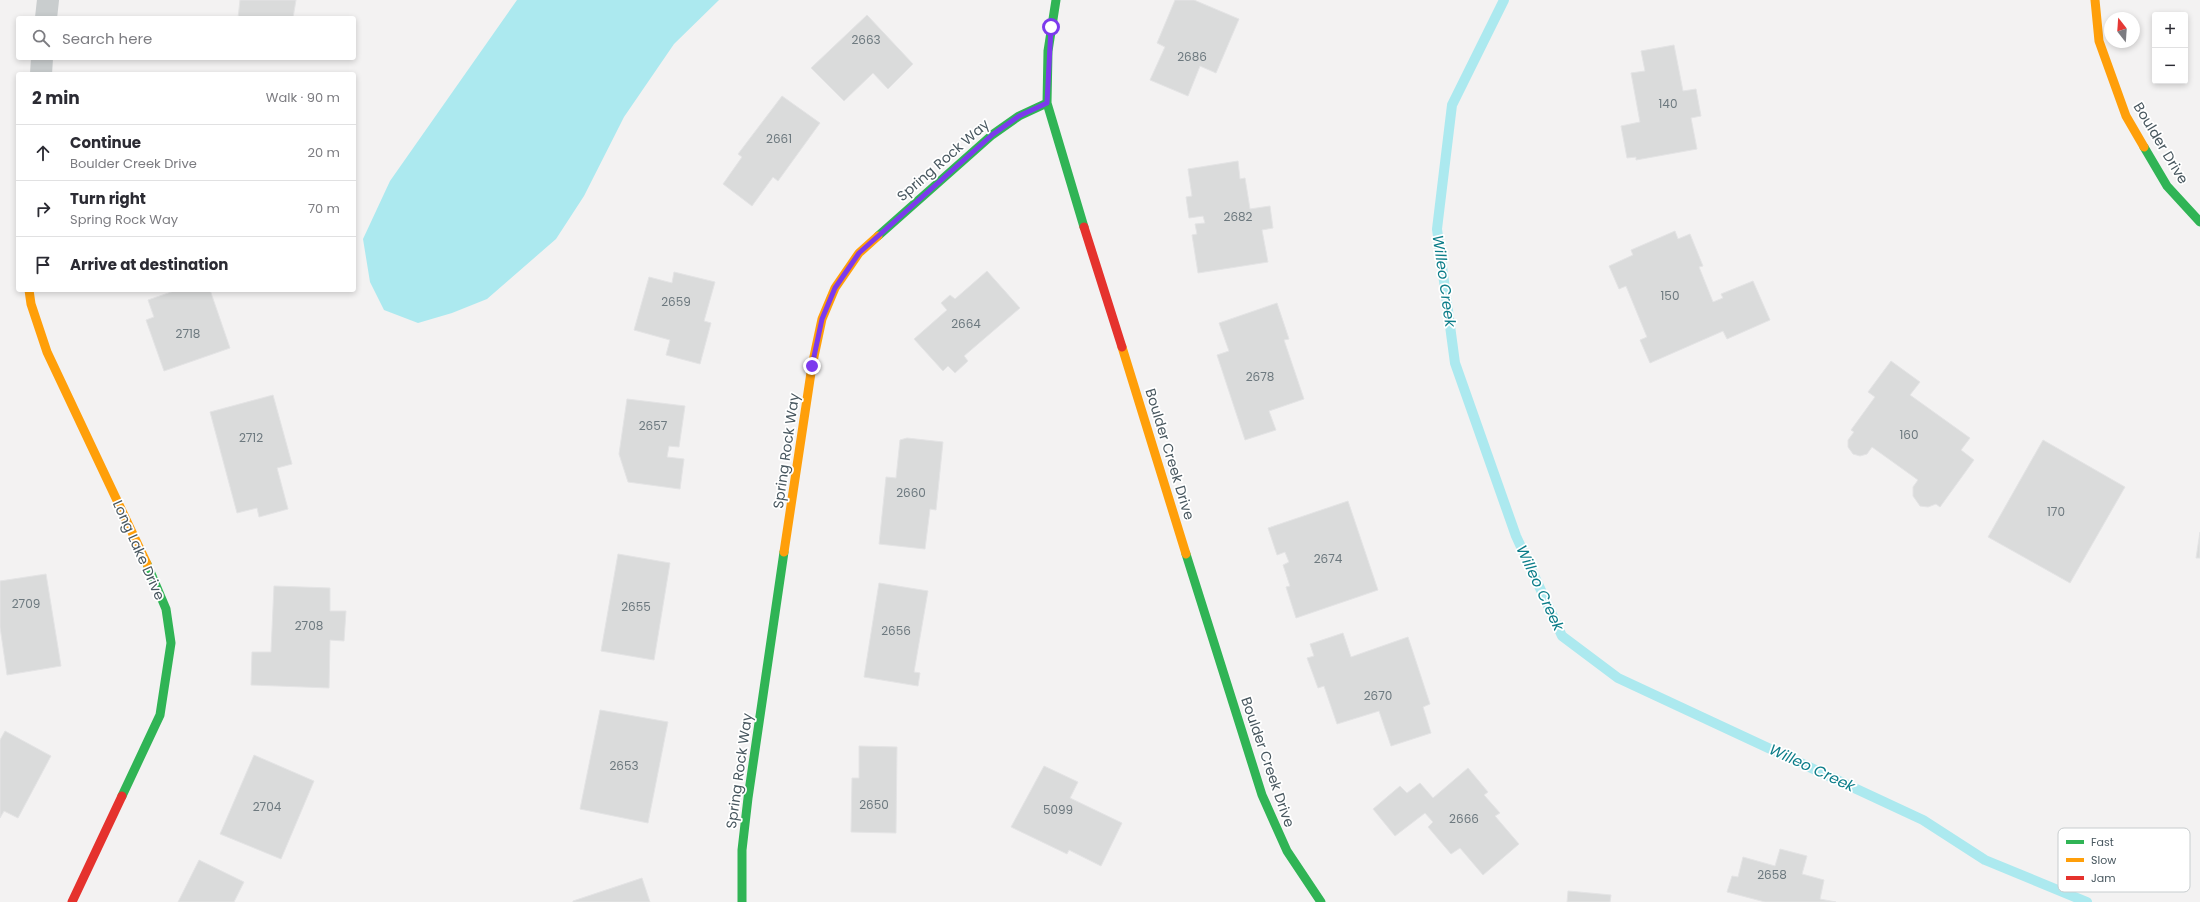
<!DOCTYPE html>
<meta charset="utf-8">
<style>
body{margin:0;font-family:Poppins,sans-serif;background:#f7f7f7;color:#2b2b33}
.controls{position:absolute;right:12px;top:12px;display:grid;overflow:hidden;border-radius:4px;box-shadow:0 2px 6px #0003}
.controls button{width:36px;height:36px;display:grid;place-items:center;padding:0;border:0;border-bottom:1px solid #e1e1e2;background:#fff;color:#2b2b33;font:20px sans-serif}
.compass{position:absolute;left:2104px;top:12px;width:36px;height:36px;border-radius:50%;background:#fff;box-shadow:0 2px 6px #0003;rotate:343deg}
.stop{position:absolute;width:12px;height:12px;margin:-9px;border:3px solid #7c3aed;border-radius:50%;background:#fff}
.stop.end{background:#7c3aed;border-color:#fff;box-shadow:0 1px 4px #0008}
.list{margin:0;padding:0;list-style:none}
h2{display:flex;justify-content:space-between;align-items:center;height:52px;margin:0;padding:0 16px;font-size:17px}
h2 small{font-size:13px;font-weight:400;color:#7c7c81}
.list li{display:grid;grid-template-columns:26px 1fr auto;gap:12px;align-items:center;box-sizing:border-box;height:56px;padding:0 16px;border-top:1px solid #e1e1e2}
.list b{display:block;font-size:15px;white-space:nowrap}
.list p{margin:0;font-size:13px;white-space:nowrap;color:#7c7c81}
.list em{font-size:13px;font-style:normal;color:#7c7c81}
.icon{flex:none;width:22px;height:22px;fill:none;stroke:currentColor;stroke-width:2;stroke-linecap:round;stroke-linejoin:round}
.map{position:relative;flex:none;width:2200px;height:902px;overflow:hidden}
.search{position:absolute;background:#fff;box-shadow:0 2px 6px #0003;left:16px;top:16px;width:340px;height:44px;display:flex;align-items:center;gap:10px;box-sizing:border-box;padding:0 14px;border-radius:4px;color:#7c7c81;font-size:15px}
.panel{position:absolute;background:#fff;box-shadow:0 2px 6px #0003;left:16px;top:72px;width:340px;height:220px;border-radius:4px}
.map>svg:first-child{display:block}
.water{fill:#ace9ef}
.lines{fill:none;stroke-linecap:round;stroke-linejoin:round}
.stream{stroke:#ace9ef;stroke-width:10}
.building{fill:#dadbdb;stroke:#e4e4e5}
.street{stroke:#c9cdce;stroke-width:22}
.fast{stroke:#30b455;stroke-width:9}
.slow{stroke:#ff9f0a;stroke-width:9}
.jam{stroke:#e5322d;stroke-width:9}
.route{stroke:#7c3aed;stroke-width:5}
.labels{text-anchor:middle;stroke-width:3.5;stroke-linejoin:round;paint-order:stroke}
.number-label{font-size:12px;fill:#6d797f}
.street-label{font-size:14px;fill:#48575f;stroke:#fff}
.water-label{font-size:15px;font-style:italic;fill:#0c7d89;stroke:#fff}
.key{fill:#fff;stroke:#c8cdcf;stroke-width:1}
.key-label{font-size:11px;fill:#48575f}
</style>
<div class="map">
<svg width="2200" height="902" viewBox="0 0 2200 902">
<rect width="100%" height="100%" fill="#f3f2f2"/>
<path class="water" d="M517,0H719L674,44L624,117L584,196L556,239L487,299L452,313L418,323L384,310L370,282L363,239L390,181Z"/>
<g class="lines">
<path class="stream" d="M1504,0L1452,105L1437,229L1455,363L1516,536L1562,636L1618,678L1923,820L1985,860L2087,902"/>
</g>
<path class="building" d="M240,0H296L293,18H238Z
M1175,0H1194L1239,19L1216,73L1200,66L1188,96L1150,80L1165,47L1157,43Z
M867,15L913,64L888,89L873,73L844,101L811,68Z
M1674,45L1683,91L1696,89L1701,116L1691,118L1697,149L1636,160V157L1627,158L1621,126L1640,122L1631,73L1645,71L1641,51Z
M782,96L820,123L778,181L773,177L752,206L723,184L742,157L738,154Z
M1238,161L1240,179L1245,178L1250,209L1270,206L1273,228L1262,230L1268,262L1198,273L1192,235L1197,234L1195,224L1205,223L1203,216L1189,218L1186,197L1192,196L1188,169Z
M1675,231L1678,239L1690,234L1703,266L1699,267L1713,302L1723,298L1721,294L1753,281L1770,320L1727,339L1723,331L1650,363L1640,340L1647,337L1626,286L1619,289L1609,266L1633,255L1631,250Z
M987,271L1020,308L964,356L968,361L955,373L948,366L943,371L914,339L947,310L941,303L950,295L955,299Z
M674,272L715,282L704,321L711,323L700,364L666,355L670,340L634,330L649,277L672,283Z
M177,290H210L230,348L164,371L146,320L154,317L148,300Z
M1277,303L1289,339L1284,340L1304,399L1269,411L1276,430L1245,440L1217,355L1229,351L1219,323Z
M1891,361L1920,382L1910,395L1970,438L1961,450L1974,460L1940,507L1936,504L1928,507L1920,506L1913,496V487L1918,480L1872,447L1867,454L1860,456L1853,454L1848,447V440L1854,432L1851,430L1875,397L1868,392Z
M273,395L292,464L277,468L288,509L259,517L257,508L237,513L210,412Z
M627,399L685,406L679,447L669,446L667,457L684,459L680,489L628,482L619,454Z
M907,438L943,442L936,510L930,509L925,549L879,544L886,477L896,478L900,440Z
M2043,440L2125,487L2070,583L1988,537Z
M1348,501L1378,590L1296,618L1286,587L1290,586L1283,565L1289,562L1285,552L1277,555L1268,528Z
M2200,532V558H2196Z
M618,554L670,563L654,660L601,651Z
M46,574L61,666L7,675L0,627V581Z
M879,583L928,591L914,672L920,673L918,686L864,677Z
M274,586L330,588V611H346L344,641L330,640L329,688L251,685L252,652H271Z
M1343,633L1351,657L1408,637L1430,704L1423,707L1431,733L1391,746L1379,711L1337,724L1324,686L1318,688L1307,658L1314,656L1310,644Z
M600,710L668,722L648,823L580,809Z
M5,731L51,756L18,818L4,811L0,818V740Z
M859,746L897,747L896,833L851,832L852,778H859Z
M254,755L314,781L281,859L220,834Z
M1044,766L1078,782L1070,798L1122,823L1101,866L1069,850L1067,854L1011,827Z
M1468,768L1488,792L1484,795L1500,813L1495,816L1519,844L1483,875L1460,848L1451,854L1428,827L1433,822L1425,813L1395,836L1373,809L1400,786L1407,793L1420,783L1433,798Z
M1780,849L1807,856L1802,874L1824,880L1820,899L1836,902H1765L1727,892L1732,876L1738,877L1743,857L1775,866Z
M199,860L244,882L234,902H178Z
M642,878L650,902H573V901Z
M1568,891L1611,895L1610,902H1567Z"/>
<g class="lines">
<path class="street" d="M46,18L48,0
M41,74L42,58"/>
<path class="fast" d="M1056,0L1048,51L1047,103L1084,227
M2144,147L2167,186L2200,222
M878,236L992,135L1019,116L1047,103
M1186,554L1262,795L1287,851L1321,902
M122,796L160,715L171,643L166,609L147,564
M742,902V850L748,798L784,552"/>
<path class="slow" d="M2095,0L2099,41L2126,116L2144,147
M29,290L31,304L47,352L147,564
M1122,347L1186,554
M784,552L812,366L822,319L835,288L859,253L878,236"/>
<path class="jam" d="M1084,227L1122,347
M72,902L122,796"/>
</g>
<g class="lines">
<path class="route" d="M812,366L822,319L835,288L859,253L992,135L1019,116L1047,103L1051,27"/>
</g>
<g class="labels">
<g class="number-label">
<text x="866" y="44">2663</text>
<text x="1192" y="61">2686</text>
<text x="1668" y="108">140</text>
<text x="779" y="143">2661</text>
<text x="1238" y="221">2682</text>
<text x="1670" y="300">150</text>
<text x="676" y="306">2659</text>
<text x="966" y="328">2664</text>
<text x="188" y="338">2718</text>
<text x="1260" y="381">2678</text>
<text x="653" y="430">2657</text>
<text x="1909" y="439">160</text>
<text x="251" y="442">2712</text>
<text x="911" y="497">2660</text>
<text x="2056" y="516">170</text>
<text x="1328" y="563">2674</text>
<text x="26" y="608">2709</text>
<text x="636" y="611">2655</text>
<text x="309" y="630">2708</text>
<text x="896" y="635">2656</text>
<text x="1378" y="700">2670</text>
<text x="624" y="770">2653</text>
<text x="874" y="809">2650</text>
<text x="267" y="811">2704</text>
<text x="1058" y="814">5099</text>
<text x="1464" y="823">2666</text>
<text x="1772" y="879">2658</text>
</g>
<g class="street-label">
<text transform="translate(2161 143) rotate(59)" y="5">Boulder Drive</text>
<text transform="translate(943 160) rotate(-41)" y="5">Spring Rock Way</text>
<text transform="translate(786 451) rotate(-82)" y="5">Spring Rock Way</text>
<text transform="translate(1170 454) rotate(73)" y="5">Boulder Creek Drive</text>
<text transform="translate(139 550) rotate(66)" y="5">Long Lake Drive</text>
<text transform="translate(1268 762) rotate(71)" y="5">Boulder Creek Drive</text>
<text transform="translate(739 771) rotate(-82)" y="5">Spring Rock Way</text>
</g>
<g class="water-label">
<text transform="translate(1444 281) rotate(82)" y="5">Willeo Creek</text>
<text transform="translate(1540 588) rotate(65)" y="5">Willeo Creek</text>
<text transform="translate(1812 768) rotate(25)" y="5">Willeo Creek</text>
</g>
</g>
<rect x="2058" y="828" width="132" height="64" rx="6" class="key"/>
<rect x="2066" y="840" width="18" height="4" fill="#30b455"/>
<rect x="2066" y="858" width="18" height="4" fill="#ff9f0a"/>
<rect x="2066" y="876" width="18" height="4" fill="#e5322d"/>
<g class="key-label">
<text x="2091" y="846">Fast</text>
<text x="2091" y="864">Slow</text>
<text x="2091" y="882">Jam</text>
</g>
</svg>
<div class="controls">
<button>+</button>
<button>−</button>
</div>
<svg class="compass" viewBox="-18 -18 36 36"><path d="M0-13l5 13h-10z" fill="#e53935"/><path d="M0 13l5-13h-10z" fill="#7c7c81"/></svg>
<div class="stop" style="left:1051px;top:27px"></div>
<div class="stop end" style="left:812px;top:366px"></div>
<div class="search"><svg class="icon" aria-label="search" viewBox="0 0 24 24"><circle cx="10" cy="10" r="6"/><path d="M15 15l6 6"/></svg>Search here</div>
<section class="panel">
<h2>2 min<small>Walk · 90 m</small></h2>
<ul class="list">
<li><svg class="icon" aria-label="ahead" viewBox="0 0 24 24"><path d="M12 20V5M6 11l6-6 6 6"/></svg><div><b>Continue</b><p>Boulder Creek Drive</p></div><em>20 m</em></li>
<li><svg class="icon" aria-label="right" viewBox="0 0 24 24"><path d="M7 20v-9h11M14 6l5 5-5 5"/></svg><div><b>Turn right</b><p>Spring Rock Way</p></div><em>70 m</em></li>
<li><svg class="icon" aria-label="arrive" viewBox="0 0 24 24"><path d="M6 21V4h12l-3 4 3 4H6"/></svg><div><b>Arrive at destination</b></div></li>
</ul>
</section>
</div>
